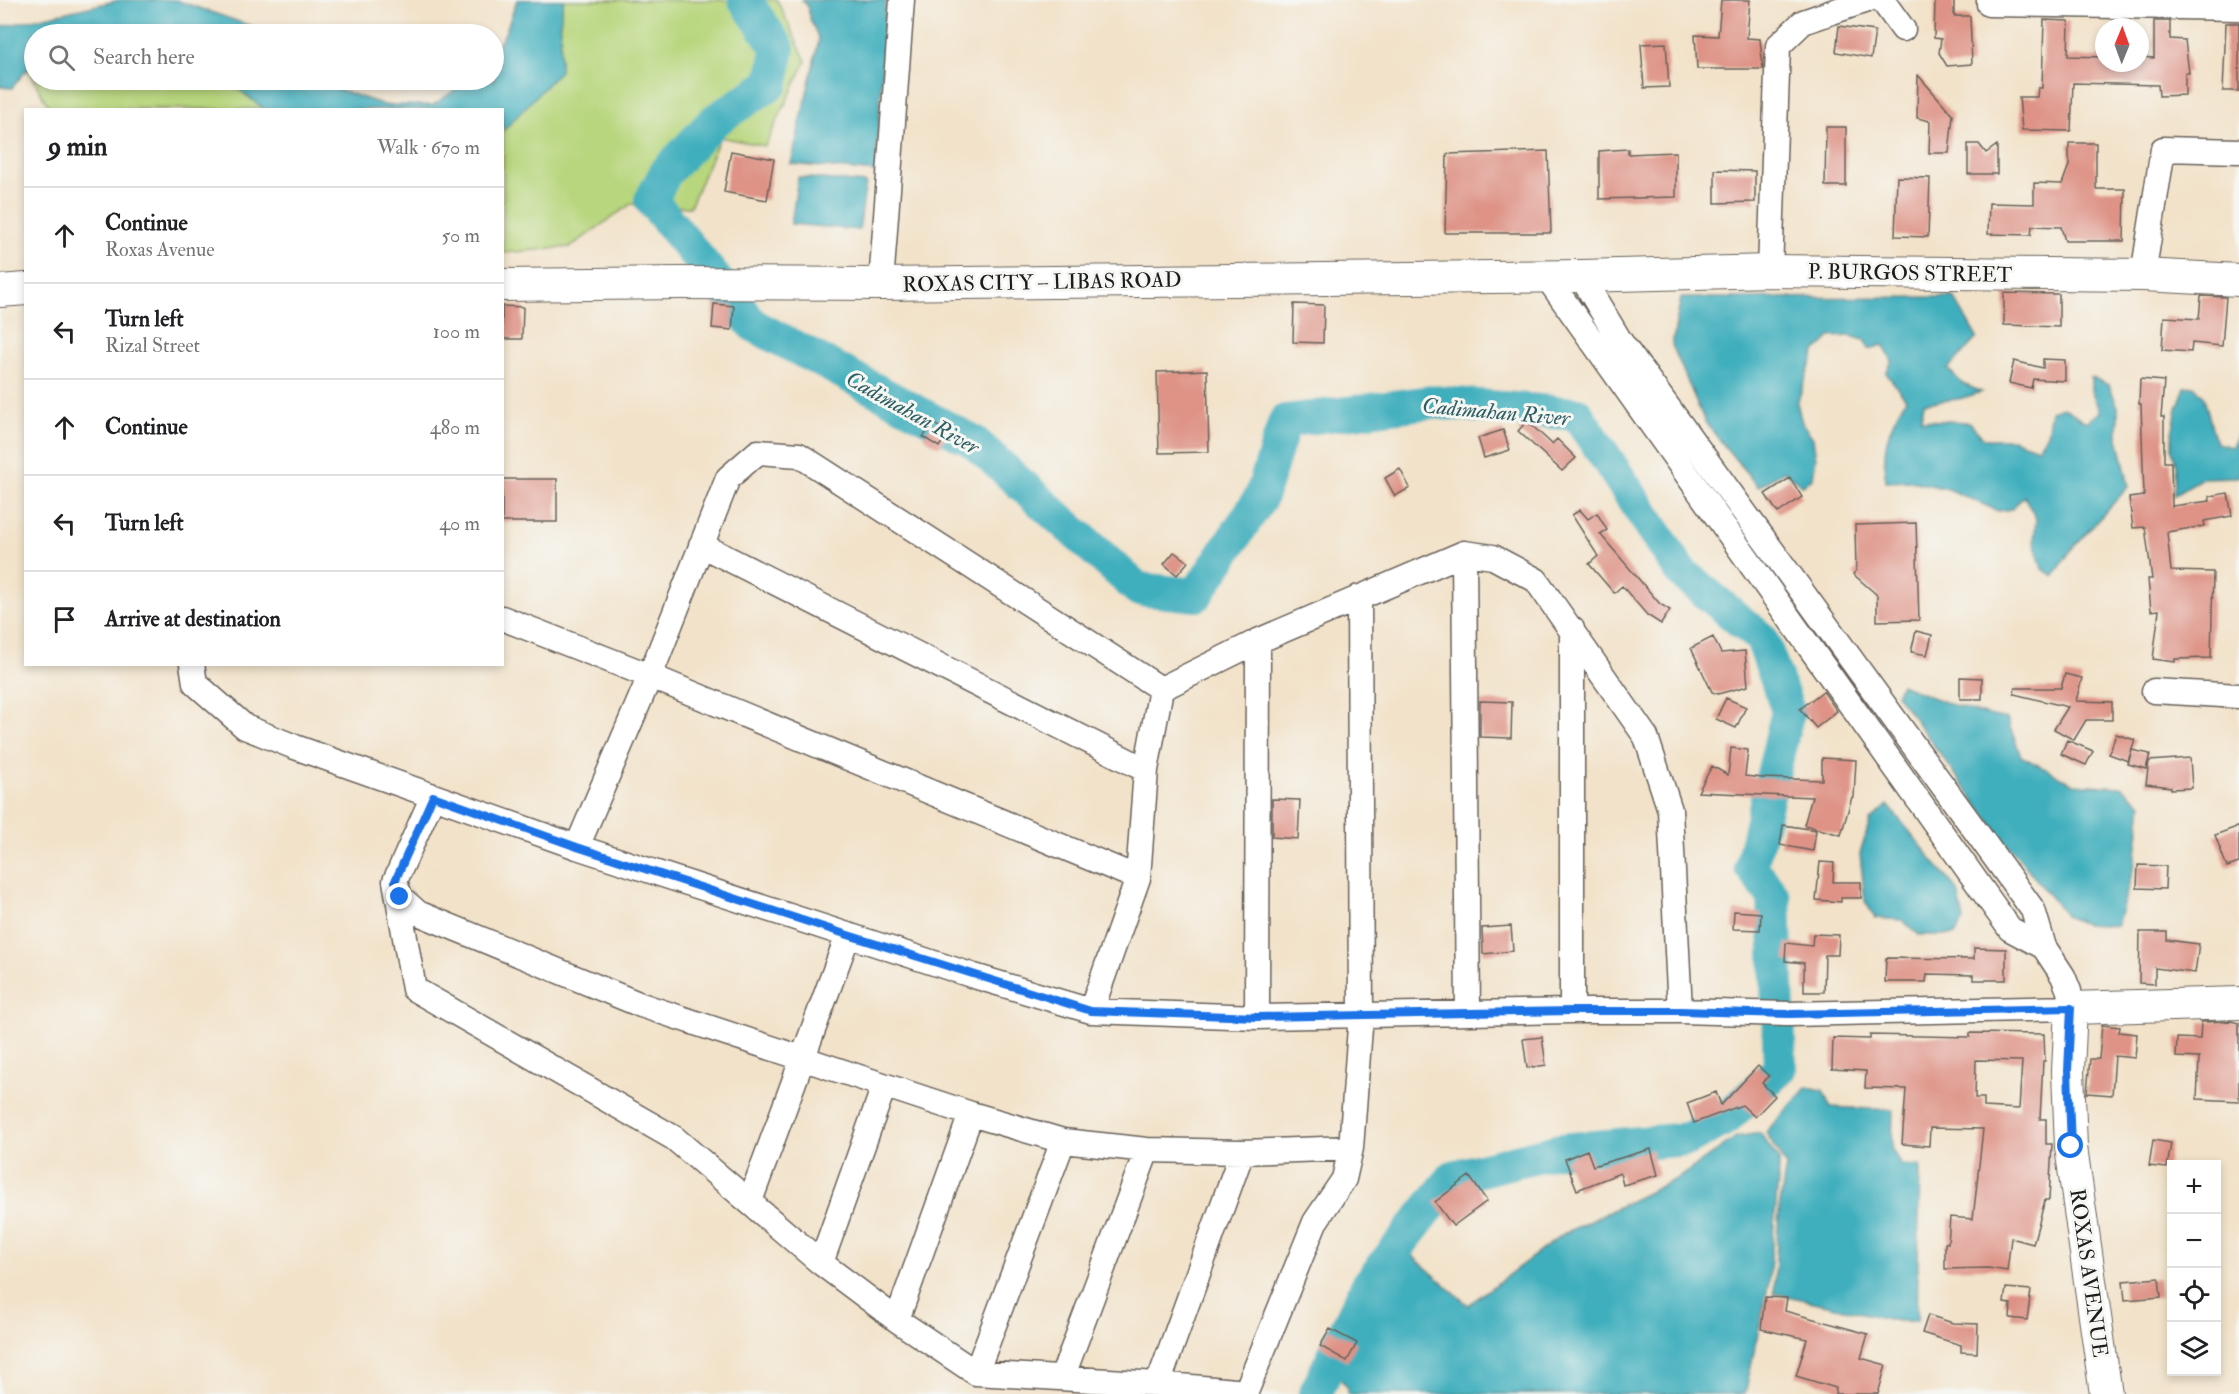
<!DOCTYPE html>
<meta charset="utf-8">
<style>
body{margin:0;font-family:"IM FELL Double Pica",serif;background:#f2f2f2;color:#202124}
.controls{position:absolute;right:18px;bottom:18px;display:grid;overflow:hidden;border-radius:0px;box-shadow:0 3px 9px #0003}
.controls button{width:54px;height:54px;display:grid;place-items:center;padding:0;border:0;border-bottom:2px solid #e0e0e0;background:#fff;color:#202124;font:30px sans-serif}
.compass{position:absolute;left:2095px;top:18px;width:54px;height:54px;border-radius:50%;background:#fff;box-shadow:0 3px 9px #0003;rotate:1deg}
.stop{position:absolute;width:18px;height:18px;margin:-14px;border:4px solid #1a73e8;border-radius:50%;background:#fff}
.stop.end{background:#1a73e8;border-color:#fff;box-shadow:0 2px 6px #0008}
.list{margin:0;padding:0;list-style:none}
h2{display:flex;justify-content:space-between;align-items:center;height:78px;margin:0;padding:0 24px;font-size:26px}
h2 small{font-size:20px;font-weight:400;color:#757577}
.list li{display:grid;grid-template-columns:39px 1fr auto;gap:18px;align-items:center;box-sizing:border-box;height:96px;padding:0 24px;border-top:2px solid #e0e0e0}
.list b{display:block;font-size:22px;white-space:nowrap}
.list p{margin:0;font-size:20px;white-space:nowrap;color:#757577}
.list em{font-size:20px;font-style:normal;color:#757577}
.icon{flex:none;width:33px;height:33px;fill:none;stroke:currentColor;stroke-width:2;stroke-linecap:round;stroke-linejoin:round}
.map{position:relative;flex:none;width:2239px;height:1394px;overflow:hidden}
.search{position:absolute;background:#fff;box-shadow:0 3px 9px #0003;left:24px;top:24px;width:480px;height:66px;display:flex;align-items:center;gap:15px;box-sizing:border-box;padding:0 21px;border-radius:33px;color:#757577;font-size:22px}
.panel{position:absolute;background:#fff;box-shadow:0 3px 9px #0003;left:24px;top:108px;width:480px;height:558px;border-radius:0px}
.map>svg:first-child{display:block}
.green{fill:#b8d67d;stroke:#6a794c;stroke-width:1.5}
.water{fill:#41afbd;stroke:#2e666c;stroke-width:1.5}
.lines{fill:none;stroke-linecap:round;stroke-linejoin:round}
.river{stroke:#41afbd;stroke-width:34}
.building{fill:#de9386;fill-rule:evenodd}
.minor-casing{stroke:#676159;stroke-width:27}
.major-casing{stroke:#676159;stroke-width:34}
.minor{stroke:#fff;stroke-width:24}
.major{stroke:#fff;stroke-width:32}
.route{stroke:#1a73e8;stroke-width:8}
.labels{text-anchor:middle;stroke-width:6;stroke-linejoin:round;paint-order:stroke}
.street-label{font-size:21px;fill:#1c1c1c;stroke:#f6f6f2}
.water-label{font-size:22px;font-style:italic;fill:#2d5e64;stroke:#f6f6f2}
</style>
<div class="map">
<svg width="2239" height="1394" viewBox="0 0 2239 1394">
<rect width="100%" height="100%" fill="#f6f6f2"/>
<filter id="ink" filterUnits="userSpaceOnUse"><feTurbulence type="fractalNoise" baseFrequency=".0167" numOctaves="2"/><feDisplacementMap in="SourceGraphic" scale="12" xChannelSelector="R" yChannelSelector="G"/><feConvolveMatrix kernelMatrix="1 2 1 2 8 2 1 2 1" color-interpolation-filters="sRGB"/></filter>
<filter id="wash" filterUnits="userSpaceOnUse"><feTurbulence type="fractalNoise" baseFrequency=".008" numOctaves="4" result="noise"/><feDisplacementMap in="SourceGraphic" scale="24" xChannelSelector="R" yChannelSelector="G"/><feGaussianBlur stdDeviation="1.35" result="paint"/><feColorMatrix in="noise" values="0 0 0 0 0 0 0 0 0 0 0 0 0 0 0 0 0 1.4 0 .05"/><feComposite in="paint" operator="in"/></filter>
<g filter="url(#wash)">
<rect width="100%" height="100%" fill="#f2e2c9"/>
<path class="green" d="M564,0H777L806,61L765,146L720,137L690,207L631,204L570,247L503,253V131L561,14Z
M34,66V80H227L264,109H50L27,68Z"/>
<path class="water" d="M120,0H176L257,28L266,34H34V66L27,69L12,88L0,87V27Z
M517,0H564L561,14L560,71L503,131L502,110L264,109L227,80H325L337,89L385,105H433L469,80H494V53L506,31Z
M802,0H886L876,172L791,164L819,39L810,19L807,5Z
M798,177L866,183L859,230L791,224Z
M1954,297L1977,338L1948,369L1963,384L1982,392L1959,399L1924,403L1921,420L1969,422L1984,439H2013L2038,448L2047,434L2051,411L2063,407L2086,422L2100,412L2091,391V377L2109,385L2118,407V438L2129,486L2071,550L2054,576L2042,569L2034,541L2036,519L2024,496L2012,509L1998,511L1948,489L1911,481L1886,482C1881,449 1888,427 1906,399L1886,373L1892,361L1883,345L1869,349L1864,340L1850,336L1830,337L1815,352L1797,403L1802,423L1813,438L1816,459L1813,477L1803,486L1784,471L1758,487L1705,422L1672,345L1681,298Z
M2194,386L2204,397L2216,443L2232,447L2239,427V477L2202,478L2174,495L2176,464L2172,450V433L2177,408L2185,387Z
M1901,684C1938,701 1967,711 2007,719L2021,756L2074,784L2122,787L2142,804L2135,863L2117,926L2086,924L2067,917L1996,830L1896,694Z
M1888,805L1958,891L1964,920L1955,935H1919L1902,920L1875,918L1865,901L1860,854L1870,821Z
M1807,1087L1823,1090L1830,1107L1893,1110L1892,1150L1901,1165L1920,1166L1917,1321H1897L1774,1293L1779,1209L1786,1166L1766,1132Z
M1760,1133L1779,1160V1169L1769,1282L1745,1394H1347L1348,1388C1344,1383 1337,1376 1335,1370C1327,1341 1381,1267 1398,1243L1468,1305L1563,1234L1678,1178L1736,1137Z"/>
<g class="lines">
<path class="river" d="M745,0L778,48L772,83L714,121L666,172L651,200L753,325L974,442L1138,589L1196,595L1261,497L1285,421L1431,402L1577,414L1682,573L1762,639L1788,711L1751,867L1774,897L1780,1069L1725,1119L1688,1139L1560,1150L1453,1177L1367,1286L1315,1394"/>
</g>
<g id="blocks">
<path class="building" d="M1721,0H1750L1747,38L1760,39L1763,69H1697L1695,35L1718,36Z
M1935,0H1954V16H1970L1972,64L1947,66L1939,53L1941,39L1934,38Z
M2044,20L2069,21L2068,56L2104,57V63H2140V57L2154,58V21H2170V39L2185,40L2189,73H2185V95L2159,96L2158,85L2073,83L2071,131L2022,130L2019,97H2037L2038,88H2042Z
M2226,23H2239V91H2223Z
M1839,26L1875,31L1871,58L1836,52Z
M1666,43L1669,87L1644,88L1641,44Z
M1918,75L1953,115L1949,153H1929L1930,121L1917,118Z
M1826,127H1846V186H1825Z
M2069,143H2096V189H2125L2124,241H2065L2061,227L2032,226L2031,235L1988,234L1989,203L2034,204V183L2062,184L2069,165Z
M1968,144H1979L1986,153L1997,145V174H1968Z
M1628,149V154L1676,152V197L1599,199V151Z
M731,151L774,159L767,200L724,192Z
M1548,151L1551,233H1445L1447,154Z
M1715,170L1755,171V202L1715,203Z
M1897,177L1930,178L1928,237L1895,236Z
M2004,293L2059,294V327L2004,325Z
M2201,296L2226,297L2222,346L2192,343L2191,352L2162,350L2164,317L2199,319Z
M714,304L734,306L732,330L712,328Z
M1294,304L1324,305L1323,343L1293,342Z
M502,306L523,307L522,339H502Z
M2043,359L2065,360V381L2033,379L2031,388L2009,383L2014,361L2043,368Z
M1207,370L1209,452L1159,453L1157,372Z
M2140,379L2164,381L2161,417H2164V462H2171L2172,506L2210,501L2209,496L2228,493L2232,516L2204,521L2205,526L2167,532L2171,571L2213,572L2211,658L2175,659V662L2153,659L2159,610L2151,611L2148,579H2152L2145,527L2133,528L2129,498L2144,496L2141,404H2139Z
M1527,421L1552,444L1557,439L1576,458L1562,471L1518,431Z
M933,423L948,433L939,447L923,437Z
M1503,430L1510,450L1484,458L1478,438Z
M1400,469L1410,488L1395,496L1385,478Z
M1790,478L1802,497L1778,513L1765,494Z
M502,479H557V522H502Z
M1580,510L1588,519L1597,513L1607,530L1600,534L1660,604L1670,610L1661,624L1647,615L1622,586L1614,593L1589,564L1598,556L1572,515Z
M1916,523L1919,620L1877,621V595L1853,574L1856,571L1855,525Z
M1174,552L1188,562L1177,575L1164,564Z
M1916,631L1932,635L1927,655L1911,652Z
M1713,637L1721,653L1745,651L1748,686L1718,694L1712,692L1691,648Z
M2065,674L2082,678L2076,701L2112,702V720H2086L2074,740L2054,729L2068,707L2014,694L2015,688H2061Z
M1960,677L1982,678V699H1960Z
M1823,691L1837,711L1816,728L1800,709Z
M1726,698L1746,707L1736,728L1716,719Z
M1480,701L1512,702L1511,738L1480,737Z
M2116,734L2135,740L2128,761L2109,754Z
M2067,740L2093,751L2086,765L2061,754Z
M1731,748L1748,750L1745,776L1763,778L1822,780V758L1856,760L1854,797H1852L1841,835L1804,825L1812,797L1698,792L1712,766L1728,775Z
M2132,750L2150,754L2146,769L2128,764Z
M2190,758L2192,788L2171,789V787L2146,784L2149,761Z
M1272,799L1300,800L1298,839L1272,837Z
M1783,825L1816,830L1813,851L1780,845Z
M2239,826V863L2227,867L2215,835Z
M1820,862L1834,863L1833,882H1861V898H1841V902L1816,900Z
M2138,865L2166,866L2165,889L2137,888Z
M1734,911L1761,913L1760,930L1733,929Z
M1511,926L1513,951L1483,954L1482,928Z
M2140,932H2167V940L2199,944L2195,973L2155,968V984L2139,983Z
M1813,934L1839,935L1838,955H1825L1824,992H1804V963L1785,961L1786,943L1812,946Z
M1974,948L2006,949V980H1973V975L1927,974L1926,982H1885L1886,958L1974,959Z
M2231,1021L2239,1023V1101L2197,1099L2199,1058L2176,1057L2177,1038L2200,1039L2201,1022Z
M2102,1025L2120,1027L2119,1032L2137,1034L2135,1058L2115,1056L2112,1095L2087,1093L2090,1059H2099Z
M1970,1033L2044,1034L2045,1061H2043L2040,1119H2046V1144H2052L2049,1200H2045L2033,1244L2011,1238L2007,1271L1988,1268L1945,1269V1243H1948L1950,1217L1973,1219L1983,1129L1930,1128L1929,1146L1902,1144L1906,1089L1865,1088L1866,1071L1832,1069L1833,1038L1870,1039V1035L1970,1037ZM1976,1060L2022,1061L2019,1109L1984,1107V1098H1975Z
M1542,1037L1546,1065L1527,1068L1523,1039Z
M1758,1066L1769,1076L1762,1083L1775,1096L1755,1117L1742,1105L1694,1123L1687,1103L1716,1092L1721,1105Z
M2153,1140L2171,1143L2167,1168L2149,1166Z
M1651,1149L1658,1175L1623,1185L1620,1173L1577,1190L1565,1159L1587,1150L1593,1166Z
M1469,1176L1487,1201L1453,1226L1435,1202Z
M2159,1278L2161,1297L2125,1300L2123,1281Z
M2006,1288L2031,1290L2027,1320L2010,1318L2011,1304L2004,1303Z
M1765,1297L1787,1298L1785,1311L1868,1334L1861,1358L1886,1365L1878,1394H1835L1836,1388L1796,1376L1807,1339L1761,1329Z
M1928,1315L1953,1323L1978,1324L1977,1353L1961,1352V1345L1922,1333Z
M1330,1329L1357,1343L1347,1361L1320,1346Z"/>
</g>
</g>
<g filter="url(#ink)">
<use href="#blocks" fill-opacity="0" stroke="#676159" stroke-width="1.5"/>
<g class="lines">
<g class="minor-casing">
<path id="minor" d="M1882,0L1903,29
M1989,0V4L2239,8
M1770,271L1778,46L1803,22L1867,0
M2143,275L2163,149L2239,151
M1546,276L2010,929L2044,947
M881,284L902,0
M701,545L1146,770
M1464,553L1468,1013
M502,618L650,676L1138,878
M1572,629V1011
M192,664L195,683L245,727L295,747L577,847L974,976L1091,1011L1257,1017L1572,1011H1680L1789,1014L2071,1008L2069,991L2063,976L2044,947L2033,910L1620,341L1581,276
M2154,691L2239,696
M433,796L395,881L400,897L418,913L641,1005L971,1114L1063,1141L1147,1150L1242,1152L1351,1148
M577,847L650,676L728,478L758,452L799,455L1161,689
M395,881L414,989L674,1138L821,1263L897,1320L976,1373L1158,1384L1246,1392L1315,1222L1344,1179L1351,1148L1361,1014L1359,597
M1091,1011L1138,878L1146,770L1161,689L1258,641L1464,553L1493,557L1536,580L1646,737L1670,810L1680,1011
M1257,1017L1258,641
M750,1201L848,935
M821,1263L884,1086
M897,1320L971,1114
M976,1373L1063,1141
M1062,1378L1147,1150
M1158,1384L1242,1152"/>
</g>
<g class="major-casing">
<path id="major" d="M502,285L680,283L881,284L1581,276L1770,271L2143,275L2239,280
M0,291L26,289
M2106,1394L2071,1147L2068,1071L2071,1008L2239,1003"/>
</g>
<use href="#minor" class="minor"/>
<use href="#major" class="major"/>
</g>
</g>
<g class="lines" filter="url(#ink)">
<path class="route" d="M400,897L395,881L433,796L577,847L848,935L1091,1011L1257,1017L1572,1011H1680L1789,1014L2071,1008L2068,1071L2071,1146"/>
</g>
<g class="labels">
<g class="street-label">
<text transform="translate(1910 273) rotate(1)" y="7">P. BURGOS STREET</text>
<text transform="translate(1042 282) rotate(-1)" y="7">ROXAS CITY – LIBAS ROAD</text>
<text transform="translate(2089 1273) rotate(82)" y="7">ROXAS AVENUE</text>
</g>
<g class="water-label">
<text transform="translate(1496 411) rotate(5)" y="8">Cadimahan River</text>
<text transform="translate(913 412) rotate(29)" y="8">Cadimahan River</text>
</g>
</g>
</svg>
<div class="controls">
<button>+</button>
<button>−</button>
<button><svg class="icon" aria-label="locate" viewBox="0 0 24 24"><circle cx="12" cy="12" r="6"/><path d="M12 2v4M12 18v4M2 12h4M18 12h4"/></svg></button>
<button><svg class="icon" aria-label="layers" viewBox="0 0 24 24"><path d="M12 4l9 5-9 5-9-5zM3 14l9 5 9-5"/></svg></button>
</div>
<svg class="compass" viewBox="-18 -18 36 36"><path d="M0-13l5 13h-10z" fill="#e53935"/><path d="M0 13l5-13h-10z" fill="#757577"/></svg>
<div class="stop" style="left:2071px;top:1146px"></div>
<div class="stop end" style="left:400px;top:897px"></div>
<div class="search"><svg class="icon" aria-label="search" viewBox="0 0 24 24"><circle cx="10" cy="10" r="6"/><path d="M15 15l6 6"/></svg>Search here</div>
<section class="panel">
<h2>9 min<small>Walk · 670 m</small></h2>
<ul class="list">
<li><svg class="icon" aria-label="ahead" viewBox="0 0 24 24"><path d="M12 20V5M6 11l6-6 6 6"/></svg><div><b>Continue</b><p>Roxas Avenue</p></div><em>50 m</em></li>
<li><svg class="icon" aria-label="left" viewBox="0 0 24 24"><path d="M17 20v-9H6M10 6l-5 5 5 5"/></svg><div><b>Turn left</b><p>Rizal Street</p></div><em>100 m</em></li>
<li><svg class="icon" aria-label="ahead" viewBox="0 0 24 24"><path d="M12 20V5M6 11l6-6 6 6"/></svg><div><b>Continue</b></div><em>480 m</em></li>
<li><svg class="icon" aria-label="left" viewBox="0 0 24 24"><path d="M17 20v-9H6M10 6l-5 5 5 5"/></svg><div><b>Turn left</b></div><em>40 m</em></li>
<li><svg class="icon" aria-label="arrive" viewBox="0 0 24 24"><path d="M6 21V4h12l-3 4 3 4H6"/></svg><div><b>Arrive at destination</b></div></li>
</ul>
</section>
</div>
